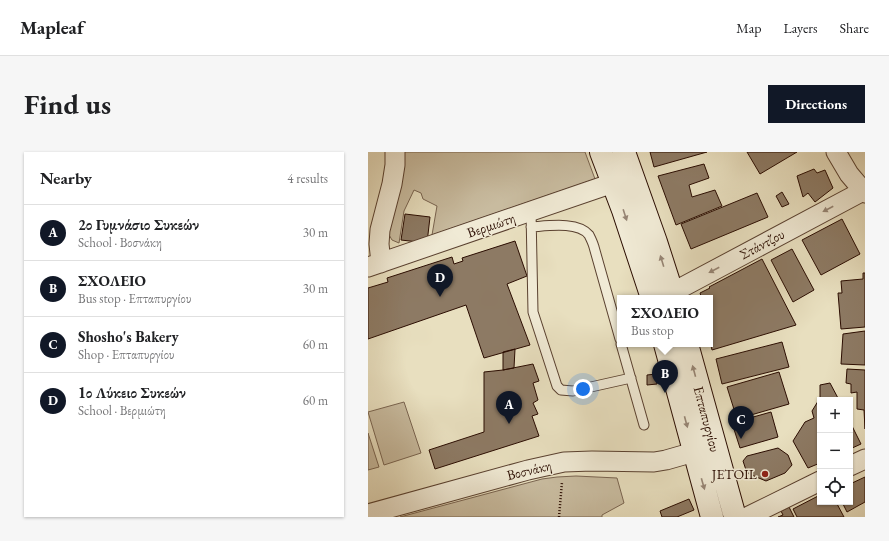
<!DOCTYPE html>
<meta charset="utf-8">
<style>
body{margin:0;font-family:"EB Garamond",serif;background:#f6f6f6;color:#202124}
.controls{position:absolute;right:12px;bottom:12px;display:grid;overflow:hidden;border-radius:0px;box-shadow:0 1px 3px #0004}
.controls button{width:36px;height:36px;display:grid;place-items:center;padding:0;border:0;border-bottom:1px solid #e0e0e0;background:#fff;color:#202124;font:20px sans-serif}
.you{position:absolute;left:215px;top:237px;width:14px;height:14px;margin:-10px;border:3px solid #fff;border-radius:50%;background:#1a73e8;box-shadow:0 0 0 6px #1a73e833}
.badge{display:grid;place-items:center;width:26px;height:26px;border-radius:50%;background:#111827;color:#fff;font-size:13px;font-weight:700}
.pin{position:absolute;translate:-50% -33px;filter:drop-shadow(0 1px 2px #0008)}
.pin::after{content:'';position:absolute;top:21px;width:14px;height:12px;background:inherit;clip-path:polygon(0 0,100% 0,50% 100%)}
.popup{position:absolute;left:249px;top:143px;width:96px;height:52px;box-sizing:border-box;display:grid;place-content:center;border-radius:0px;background:#fff;filter:drop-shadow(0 1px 3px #0005);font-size:13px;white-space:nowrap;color:#757577}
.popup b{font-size:15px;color:#202124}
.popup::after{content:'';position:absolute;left:50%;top:100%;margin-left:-8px;border:8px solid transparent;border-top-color:#fff}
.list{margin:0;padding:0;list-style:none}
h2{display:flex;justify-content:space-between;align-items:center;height:52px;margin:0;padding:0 16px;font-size:17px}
h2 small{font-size:13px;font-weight:400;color:#757577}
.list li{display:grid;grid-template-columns:26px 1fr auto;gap:12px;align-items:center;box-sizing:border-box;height:56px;padding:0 16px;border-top:1px solid #e0e0e0}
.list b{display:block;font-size:15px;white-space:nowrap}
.list p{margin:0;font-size:13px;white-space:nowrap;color:#757577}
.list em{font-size:13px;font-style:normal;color:#757577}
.icon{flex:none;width:22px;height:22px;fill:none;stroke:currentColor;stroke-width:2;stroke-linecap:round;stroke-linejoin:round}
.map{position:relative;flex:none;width:497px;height:365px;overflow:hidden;border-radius:0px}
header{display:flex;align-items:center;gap:24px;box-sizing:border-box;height:56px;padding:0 20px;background:#fff;border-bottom:1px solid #e0e0e0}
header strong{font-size:19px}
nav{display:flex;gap:22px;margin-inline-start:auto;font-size:14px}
.intro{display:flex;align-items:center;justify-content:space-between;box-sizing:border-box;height:96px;padding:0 24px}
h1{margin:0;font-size:28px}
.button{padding:10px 18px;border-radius:0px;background:#111827;color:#fff;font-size:14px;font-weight:700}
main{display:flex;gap:24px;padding:0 24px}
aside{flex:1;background:#fff;border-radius:0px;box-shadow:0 1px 3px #0004}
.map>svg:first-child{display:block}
.green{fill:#c8bb9f;stroke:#796450}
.building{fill:#8d7a64;stroke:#2a0c01}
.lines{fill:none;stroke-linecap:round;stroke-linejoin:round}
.service-casing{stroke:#5a4130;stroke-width:11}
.minor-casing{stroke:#5a4130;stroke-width:21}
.secondary-casing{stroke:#2a0c01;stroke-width:24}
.path{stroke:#2a0c01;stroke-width:2.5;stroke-dasharray:1 2;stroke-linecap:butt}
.service{stroke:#f0ead5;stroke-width:9}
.minor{stroke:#f0ead5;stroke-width:19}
.secondary{stroke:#f0ead5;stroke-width:22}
.oneway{fill:#978676}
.poi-dot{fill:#8f2418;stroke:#f0ead5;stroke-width:1.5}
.labels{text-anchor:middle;stroke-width:3;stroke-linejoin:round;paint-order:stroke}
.street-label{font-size:14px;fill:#2a0c01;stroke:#f0ead5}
.poi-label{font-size:14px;fill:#2a0c01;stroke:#f0ead5;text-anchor:end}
</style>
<header>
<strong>Mapleaf</strong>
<nav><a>Map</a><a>Layers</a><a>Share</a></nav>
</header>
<div class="intro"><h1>Find us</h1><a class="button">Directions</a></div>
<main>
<aside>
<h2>Nearby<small>4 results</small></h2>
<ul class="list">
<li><span class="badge">A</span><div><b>2ο Γυμνάσιο Συκεών</b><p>School · Βοσνάκη</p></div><em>30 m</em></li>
<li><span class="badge">B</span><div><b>ΣΧΟΛΕΙΟ</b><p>Bus stop · Επταπυργίου</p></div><em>30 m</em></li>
<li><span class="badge">C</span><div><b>Shosho's Bakery</b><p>Shop · Επταπυργίου</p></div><em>60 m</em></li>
<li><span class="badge">D</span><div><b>1ο Λύκειο Συκεών</b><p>School · Βερμιώτη</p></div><em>60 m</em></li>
</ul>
</aside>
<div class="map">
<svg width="497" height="365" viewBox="0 0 497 365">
<rect width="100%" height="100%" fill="#e8dfbf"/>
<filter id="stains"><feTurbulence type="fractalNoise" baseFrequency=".005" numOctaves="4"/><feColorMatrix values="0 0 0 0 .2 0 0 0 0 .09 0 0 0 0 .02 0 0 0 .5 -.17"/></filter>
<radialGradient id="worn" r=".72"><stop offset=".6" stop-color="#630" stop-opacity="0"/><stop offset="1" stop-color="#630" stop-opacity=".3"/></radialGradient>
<path class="green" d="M33,0H217L227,27L64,83L69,54L55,47L53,41L46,38L36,59L31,91L24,88L20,81Z
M36,250L53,301L16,313L0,260Z
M0,281L11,315L0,318Z
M208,324L249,326L256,351L234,363V365H32L174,327L189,325Z"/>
<path class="building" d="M282,0H339L286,15Z
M379,0H429L392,22Z
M336,12L341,26L321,33L324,45L347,38L354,54L308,73L290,24Z
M446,17L449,21L457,18L465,36L447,50L440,41L435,45L429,24Z
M414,40L421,52L414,55L408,44Z
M389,41L400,65L323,97L313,72Z
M37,62L62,65L59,91L33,88Z
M474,67L492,102L453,123L434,88Z
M147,89L159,124L139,132L162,193L116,206L98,153L0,187V136L20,130L19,126L84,105L86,112L95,109L94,106Z
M424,97L446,138L425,150L403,108Z
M394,107L428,173L344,198L342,190V146H330L333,144L332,141L342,136L341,135Z
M495,121H497V175L473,177L470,141H474L473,129L495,127Z
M497,179V213L473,212L475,182Z
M414,190L421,215L354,232L348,207Z
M147,197L146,216L135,218V200Z
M165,212L171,229L165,231L170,248L165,251L170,262L164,264L171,284L67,317L61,298L116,280V220L135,218Z
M479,217L497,218V277L496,258L489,257V240L483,241V232L478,231Z
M411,220L421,252L369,267L359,235Z
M288,222L289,232L279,233V223Z
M462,231L471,248H452V311L440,316L425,289L437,270L446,266L444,259L452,246V233Z
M403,260L410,285L372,296L364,271Z
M482,270L493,292L482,297Z
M410,296L420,303L424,313L417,321L398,329L379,321L375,309L379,304Z
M497,325V350L479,360L474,350H482V332Z
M452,343V350H468L476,365H429L425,357Z
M321,347L326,358L309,365H294L292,359Z
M421,355L426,365H410L415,363L413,359Z"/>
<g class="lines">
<g class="service-casing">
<path id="service" d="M163,60L165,160L189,234L193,238L205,239L263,226
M163,75C179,74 210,69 221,83C223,87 225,91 226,95L252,187
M253,192L276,273"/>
</g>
<g class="minor-casing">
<path id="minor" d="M468,0L481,22L497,41
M13,111L11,92L12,78L24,32L27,13V0
M0,115L245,31
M294,146L495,39
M482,314L497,307
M0,362L160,318L196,310L224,309L286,310L298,308L326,300
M379,365L452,329"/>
</g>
<g class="secondary-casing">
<path id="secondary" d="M233,0L255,58L284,146
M256,0L288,90L306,146
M297,192L344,365
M319,192L367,365"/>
</g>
<path class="path" d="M191,365L194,330"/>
<use href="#service" class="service"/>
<use href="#minor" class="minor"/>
<use href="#secondary" class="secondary"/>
</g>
<defs><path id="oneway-solid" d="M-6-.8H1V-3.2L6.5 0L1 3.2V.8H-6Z"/></defs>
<g class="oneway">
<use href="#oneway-solid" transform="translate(460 57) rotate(152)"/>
<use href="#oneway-solid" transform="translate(257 63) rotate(72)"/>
<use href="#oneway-solid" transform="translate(294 109) rotate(-107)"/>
<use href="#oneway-solid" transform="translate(346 118) rotate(152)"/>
<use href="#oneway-solid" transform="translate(326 219) rotate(-105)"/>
<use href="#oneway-solid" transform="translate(318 270) rotate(75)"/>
<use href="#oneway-solid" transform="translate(335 332) rotate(74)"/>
</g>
<circle class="poi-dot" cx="397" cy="322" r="4"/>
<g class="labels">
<g class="street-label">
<text transform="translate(123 73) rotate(-19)" y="5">Βερμιώτη</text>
<text transform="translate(394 92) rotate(-28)" y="5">Στάντζου</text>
<text transform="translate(339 267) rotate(75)" y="5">Επταπυργίου</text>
<text transform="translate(161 318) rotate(-14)" y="5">Βοσνάκη</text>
</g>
<g class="poi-label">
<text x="389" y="327">JETOIL</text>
</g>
</g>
<rect width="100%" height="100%" filter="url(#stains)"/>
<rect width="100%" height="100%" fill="url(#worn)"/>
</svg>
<div class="controls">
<button>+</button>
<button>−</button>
<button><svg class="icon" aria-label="locate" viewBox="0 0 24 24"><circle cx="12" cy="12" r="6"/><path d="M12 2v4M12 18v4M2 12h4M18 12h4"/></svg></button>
</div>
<div class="you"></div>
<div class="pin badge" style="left:141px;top:272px">A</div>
<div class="pin badge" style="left:297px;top:241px">B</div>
<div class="popup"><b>ΣΧΟΛΕΙΟ</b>Bus stop</div>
<div class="pin badge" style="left:373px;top:287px">C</div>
<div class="pin badge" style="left:72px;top:145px">D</div>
</div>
</main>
